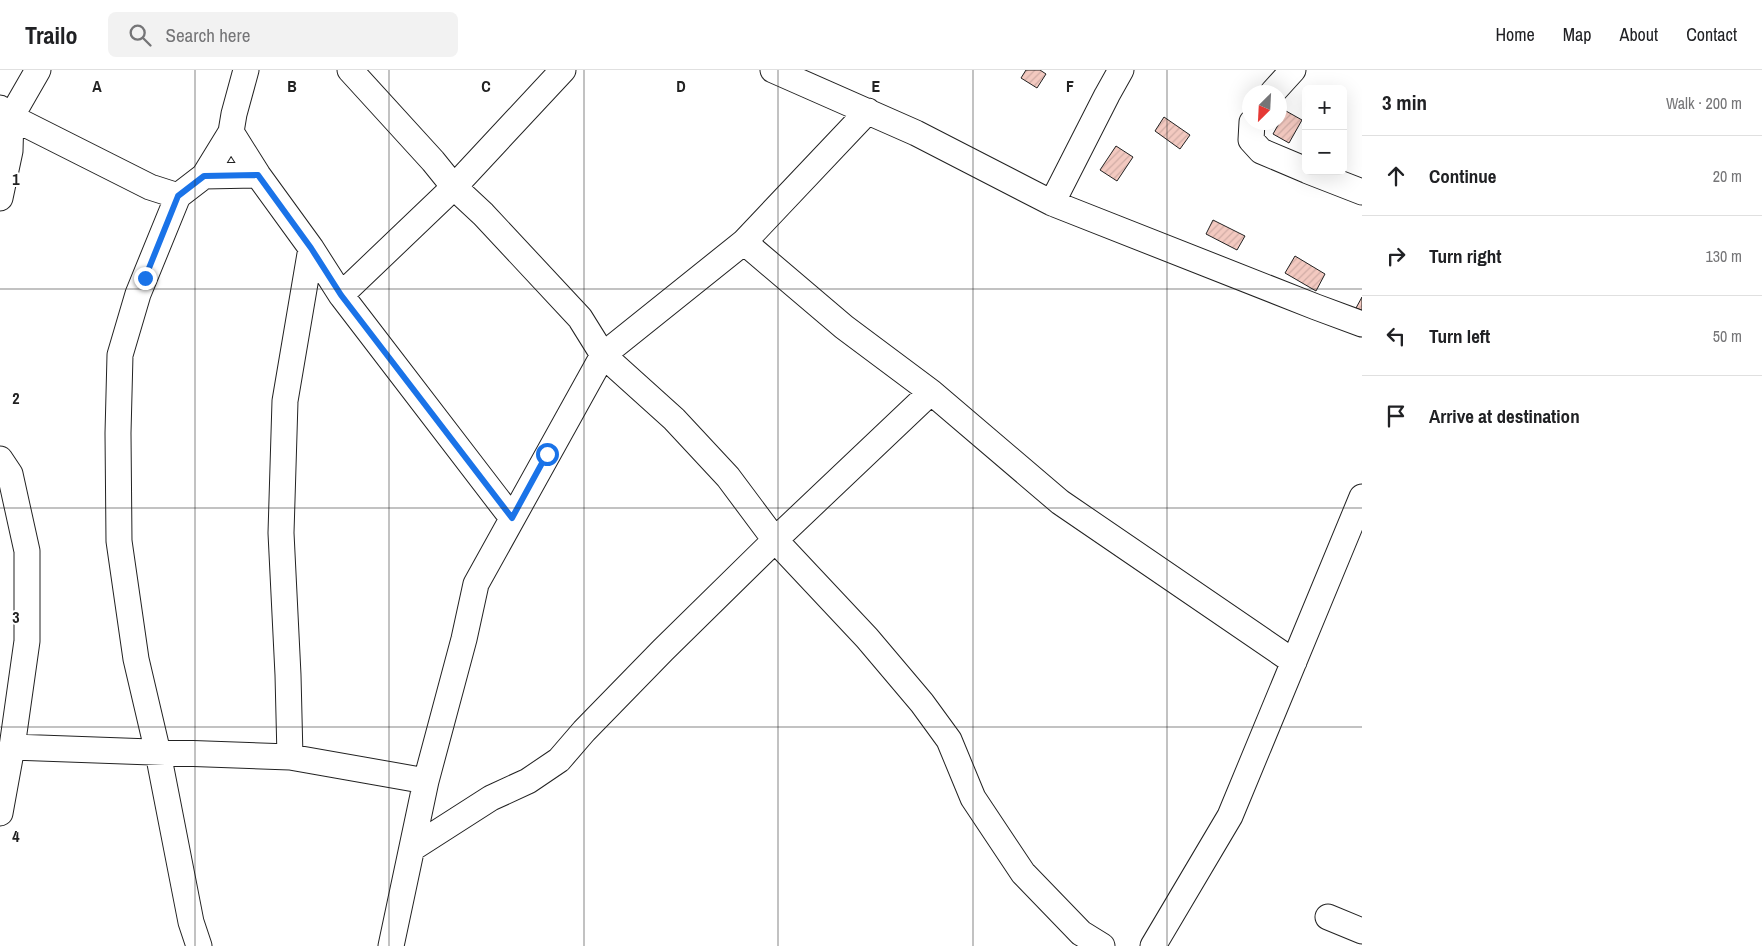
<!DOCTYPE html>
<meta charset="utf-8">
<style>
body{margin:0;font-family:"Archivo Narrow",sans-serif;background:#f2f2f2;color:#202124}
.controls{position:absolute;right:15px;top:15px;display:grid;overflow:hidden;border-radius:8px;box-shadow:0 5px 20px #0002}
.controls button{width:45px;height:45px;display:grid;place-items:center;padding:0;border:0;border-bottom:1px solid #e0e0e0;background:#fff;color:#202124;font:25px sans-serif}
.compass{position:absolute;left:1242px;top:15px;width:45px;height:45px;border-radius:50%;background:#fff;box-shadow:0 5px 20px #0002;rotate:204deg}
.stop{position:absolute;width:15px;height:15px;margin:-11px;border:4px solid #1a73e8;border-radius:50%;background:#fff}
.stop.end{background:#1a73e8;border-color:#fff;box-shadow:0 1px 5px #0008}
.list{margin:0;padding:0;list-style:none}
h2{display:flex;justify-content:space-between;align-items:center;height:65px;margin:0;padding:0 20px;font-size:21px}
h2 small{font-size:16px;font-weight:400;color:#757577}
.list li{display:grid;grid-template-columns:32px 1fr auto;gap:15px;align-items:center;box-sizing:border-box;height:80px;padding:0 20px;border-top:1px solid #e0e0e0}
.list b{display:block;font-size:19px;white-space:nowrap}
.list em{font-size:16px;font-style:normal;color:#757577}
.icon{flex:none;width:28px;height:28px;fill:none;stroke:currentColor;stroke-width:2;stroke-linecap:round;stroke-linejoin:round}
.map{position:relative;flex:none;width:1362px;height:876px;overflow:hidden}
header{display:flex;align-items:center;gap:30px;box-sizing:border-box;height:70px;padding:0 25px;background:#fff;border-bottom:1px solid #e0e0e0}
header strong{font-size:24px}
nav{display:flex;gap:28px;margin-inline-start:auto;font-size:18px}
.search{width:350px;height:45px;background:#f2f2f2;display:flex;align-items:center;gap:12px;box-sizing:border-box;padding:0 18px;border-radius:8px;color:#757577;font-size:19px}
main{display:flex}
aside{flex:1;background:#fff}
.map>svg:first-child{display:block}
.building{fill:url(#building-hatch);stroke:#222}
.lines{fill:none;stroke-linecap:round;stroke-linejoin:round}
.minor-casing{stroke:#222;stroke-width:27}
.minor{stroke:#fff;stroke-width:25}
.route{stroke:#1a73e8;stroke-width:6}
.grid{fill:none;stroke:#222;stroke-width:1;stroke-opacity:0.55}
.grid-label{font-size:16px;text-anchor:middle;font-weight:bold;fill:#222;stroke:#fff;stroke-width:4;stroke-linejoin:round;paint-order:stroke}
</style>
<header>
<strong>Trailo</strong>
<div class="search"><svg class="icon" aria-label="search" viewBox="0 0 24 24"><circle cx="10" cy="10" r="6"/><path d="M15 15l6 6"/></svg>Search here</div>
<nav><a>Home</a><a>Map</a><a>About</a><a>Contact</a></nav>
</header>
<main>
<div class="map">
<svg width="1362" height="876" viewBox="0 0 1362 876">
<defs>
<pattern id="building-hatch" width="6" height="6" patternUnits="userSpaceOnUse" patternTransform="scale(1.25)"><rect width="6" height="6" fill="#f3c9c0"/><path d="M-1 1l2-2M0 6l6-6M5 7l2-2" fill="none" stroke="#d0aca5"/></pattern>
</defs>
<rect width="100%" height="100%" fill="#fff"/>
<path class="building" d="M1026,0H1040L1046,4L1037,18L1021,8Z
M1286,41L1302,50L1289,73L1273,64Z
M1164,47L1190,65L1180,79L1155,61Z
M1116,76L1133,87L1117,111L1100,100Z
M1213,150L1245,166L1237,180L1206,164Z
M1295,186L1325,204L1316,221L1285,203Z
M1362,227V241L1356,238Z"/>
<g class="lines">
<g class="minor-casing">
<path id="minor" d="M350,0L433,91L454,117L483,144L580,248L603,285L674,349L728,407L775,470L867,568L922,633L949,670L973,728L1023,803L1081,863L1102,876
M773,0L916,63L1052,133L1316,237L1362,254
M1273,22L1293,0
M0,38L11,47L150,117L178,126L204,106L231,62L234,44L246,0
M1252,52L1251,70L1261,81L1306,100
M231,62L258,105L311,178L341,225L512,448
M1308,101L1362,122
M204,106L258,105
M178,126L138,224L120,285L118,363L119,471L136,589L158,683L191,852L199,876
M0,128L10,81L11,47L38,0
M1052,133L1107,25L1121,0
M744,172L844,257L931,322L1060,432L1294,592
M341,225L454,117L563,0
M0,389L10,404L27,481V571L12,677L0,743
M12,677L290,687L426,711
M290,687L288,605L281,463L285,331L311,178
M413,778L491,728L528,711L559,690L584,661L663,580L775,470L931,322
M1328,847L1362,861
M391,876L426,711L464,569L476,514L603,285L744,172L868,41
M1153,876L1230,746L1362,427"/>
</g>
<use href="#minor" class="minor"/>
</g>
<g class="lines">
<path class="route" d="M145,208L178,126L204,106L258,105L311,178L341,225L512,448L547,384"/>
</g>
<path class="grid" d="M195,0V876M389,0V876M584,0V876M778,0V876M973,0V876M1167,0V876M0,219H1362M0,438H1362M0,657H1362"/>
<g class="grid-label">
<text x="97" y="22">A</text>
<text x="292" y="22">B</text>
<text x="486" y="22">C</text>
<text x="681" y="22">D</text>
<text x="876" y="22">E</text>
<text x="1070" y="22">F</text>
<text x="16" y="115">1</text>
<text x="16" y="334">2</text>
<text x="16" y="553">3</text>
<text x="16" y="772">4</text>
</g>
</svg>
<div class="controls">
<button>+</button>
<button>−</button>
</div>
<svg class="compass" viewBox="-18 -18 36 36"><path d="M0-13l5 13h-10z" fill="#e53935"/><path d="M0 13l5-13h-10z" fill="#757577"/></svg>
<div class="stop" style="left:547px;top:384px"></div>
<div class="stop end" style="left:145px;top:208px"></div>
</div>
<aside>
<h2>3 min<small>Walk · 200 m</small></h2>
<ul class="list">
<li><svg class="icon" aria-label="ahead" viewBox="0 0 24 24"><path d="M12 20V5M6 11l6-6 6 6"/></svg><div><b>Continue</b></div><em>20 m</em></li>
<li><svg class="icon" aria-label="right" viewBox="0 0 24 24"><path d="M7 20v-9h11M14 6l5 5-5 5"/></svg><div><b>Turn right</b></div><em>130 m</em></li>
<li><svg class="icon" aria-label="left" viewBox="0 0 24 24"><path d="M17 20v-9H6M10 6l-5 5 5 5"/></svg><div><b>Turn left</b></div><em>50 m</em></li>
<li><svg class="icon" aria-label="arrive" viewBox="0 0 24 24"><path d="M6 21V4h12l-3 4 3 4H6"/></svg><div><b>Arrive at destination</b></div></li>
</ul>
</aside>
</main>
